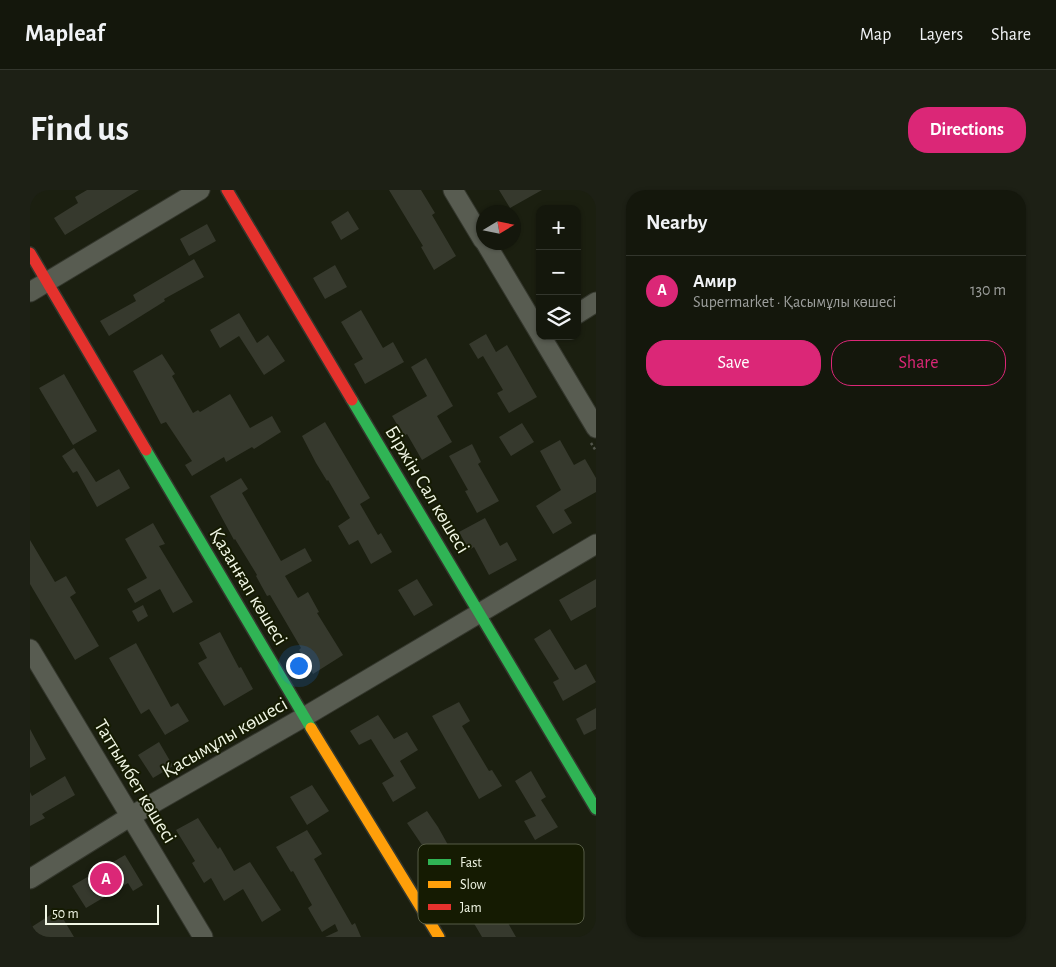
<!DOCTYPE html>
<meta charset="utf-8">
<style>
body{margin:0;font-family:"Alegreya Sans",sans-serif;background:#1d2015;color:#f1f3f6}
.controls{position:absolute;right:15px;top:15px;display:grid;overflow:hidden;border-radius:10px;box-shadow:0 1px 4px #0004}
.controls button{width:45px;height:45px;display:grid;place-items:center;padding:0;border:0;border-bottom:1px solid #33362d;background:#14170c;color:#f1f3f6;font:25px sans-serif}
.compass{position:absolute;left:446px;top:15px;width:45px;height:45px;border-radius:50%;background:#14170c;box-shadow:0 1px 4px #0004;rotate:80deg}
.scale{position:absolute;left:15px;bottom:12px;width:114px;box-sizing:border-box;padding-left:5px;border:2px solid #f1f6e5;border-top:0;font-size:14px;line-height:18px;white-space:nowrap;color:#f1f6e5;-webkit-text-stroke:4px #151b02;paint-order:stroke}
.you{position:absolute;left:268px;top:475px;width:18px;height:18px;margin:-12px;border:4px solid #fff;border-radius:50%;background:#1a73e8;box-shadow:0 0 0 8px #1a73e833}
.badge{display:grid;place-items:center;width:32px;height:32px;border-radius:50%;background:#db2777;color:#fff;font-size:16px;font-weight:700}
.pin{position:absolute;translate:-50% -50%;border:2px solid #fff;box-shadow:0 1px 5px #0006}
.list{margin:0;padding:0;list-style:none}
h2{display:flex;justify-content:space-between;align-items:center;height:65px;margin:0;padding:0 20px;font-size:21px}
h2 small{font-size:16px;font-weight:400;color:#9d9f9d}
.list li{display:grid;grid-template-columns:32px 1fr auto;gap:15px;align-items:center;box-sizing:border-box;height:70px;padding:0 20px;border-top:1px solid #33362d}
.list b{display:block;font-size:19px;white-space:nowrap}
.list p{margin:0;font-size:16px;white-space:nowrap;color:#9d9f9d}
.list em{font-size:16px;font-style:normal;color:#9d9f9d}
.actions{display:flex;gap:10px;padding:15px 20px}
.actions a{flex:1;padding:11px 0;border:1px solid #db2777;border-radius:20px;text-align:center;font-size:18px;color:#db2777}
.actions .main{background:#db2777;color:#fff}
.icon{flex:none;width:28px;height:28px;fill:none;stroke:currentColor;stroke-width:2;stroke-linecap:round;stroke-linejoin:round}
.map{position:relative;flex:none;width:566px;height:747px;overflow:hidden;border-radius:20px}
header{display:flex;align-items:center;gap:30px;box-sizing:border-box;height:70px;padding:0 25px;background:#14170c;border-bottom:1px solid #33362d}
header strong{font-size:24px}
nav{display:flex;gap:28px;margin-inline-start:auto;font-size:18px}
.intro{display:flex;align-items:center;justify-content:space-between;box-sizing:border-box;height:120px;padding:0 30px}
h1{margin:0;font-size:35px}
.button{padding:12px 22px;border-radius:20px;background:#db2777;color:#fff;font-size:18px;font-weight:700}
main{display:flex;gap:30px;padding:0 30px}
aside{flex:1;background:#14170c;border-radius:20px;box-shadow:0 1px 4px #0004}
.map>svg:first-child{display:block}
.building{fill:#36392d}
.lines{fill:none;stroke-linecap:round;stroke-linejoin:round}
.street-casing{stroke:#34372d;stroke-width:21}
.fast-casing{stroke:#34372d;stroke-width:14}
.slow-casing{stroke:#34372d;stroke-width:14}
.jam-casing{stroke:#34372d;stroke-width:14}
.path{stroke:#53564c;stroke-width:2.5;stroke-dasharray:2.5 2.5;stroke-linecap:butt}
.street{stroke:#585c51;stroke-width:19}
.fast{stroke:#30b455;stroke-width:11}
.slow{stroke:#ff9f0a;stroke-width:11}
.jam{stroke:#e5322d;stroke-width:11}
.labels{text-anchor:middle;stroke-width:4;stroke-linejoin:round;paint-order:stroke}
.street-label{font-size:20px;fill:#f1f6e5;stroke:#151b02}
.key{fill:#151b02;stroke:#575d46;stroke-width:1}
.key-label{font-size:14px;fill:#f1f6e5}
</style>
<header>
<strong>Mapleaf</strong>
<nav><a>Map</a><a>Layers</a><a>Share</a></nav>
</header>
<div class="intro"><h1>Find us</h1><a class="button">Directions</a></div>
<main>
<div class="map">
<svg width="566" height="747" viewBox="0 0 566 747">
<rect width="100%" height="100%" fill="#1b1f10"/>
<path class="building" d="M57,0H109L35,45L24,28L48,13L45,7Z
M359,0H391L405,23L402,25L426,66L404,80L391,57L393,56Z
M469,0H512L480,18Z
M318,21L329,39L311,50L301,32Z
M177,34L186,51L159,66L150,49Z
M164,69L174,87L134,109L135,111L79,146L70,131L106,111L103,105Z
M305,75L317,97L295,109L283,88Z
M331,120L353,158L363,152L374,172L335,194L324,174L333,169L311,132Z
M209,123L227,153L238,145L255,171L234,185L209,146L190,158L180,140Z
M456,144L466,162L477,155L507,207L479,223L467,203L473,200L453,166L448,169L439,154Z
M132,164L145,184L142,186L163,223L168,220L170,222L200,204L220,238L242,226L251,242L224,259L222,257L196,272L194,267L162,286L155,275L162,271L136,232L131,234L103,181Z
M396,168L423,216L407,226L422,252L392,270L377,244L374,246L362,226L397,206L381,177Z
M34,184L67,241L43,255L9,198Z
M295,232L340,308L330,314L348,345L351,343L362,362L341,374L328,350L319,355L308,336L320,328L298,290L297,291L286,273L272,246Z
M492,233L504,252L481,266L469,247Z
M530,250L544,275L555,269L566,288V302L534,320L542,333L523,344L506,316L531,300L510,261Z
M442,254L451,272L448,274L469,311L447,323L435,301L438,300L419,266Z
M44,258L66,292L89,279L100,298L67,317L47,281L43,283L32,266Z
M211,288L218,299L212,303L251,371L275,358L282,371L255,386L268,408L278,402L289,422L287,423L313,465L283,484L269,460L271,458L240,405L237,406L226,386L227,385L205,349L204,350L180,306Z
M455,328L470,356L477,352L487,370L459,385L444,357L439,360L429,342Z
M123,333L135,354L129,356L163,412L143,423L130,399L105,413L97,399L117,388L95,349Z
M0,350L25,392L36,386L46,403L40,407L69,456L45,470L0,394Z
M387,389L403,415L384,426L368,400Z
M566,389V417L541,431L529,410Z
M113,415L118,426L108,432L102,421Z
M520,439L545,480L556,474L566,492L533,511L523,492L529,489L504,449Z
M190,442L209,478L211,477L223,499L194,516L168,473L177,468L169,453Z
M106,453L141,517L148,513L159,531L135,545L119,519L111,524L79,468Z
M429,512L440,531L432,536L459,581L462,580L472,596L449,609L402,526Z
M566,518V539L554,545L546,529Z
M348,525L364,549L377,542L388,560L370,571L386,598L363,612L352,593L364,586L341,549L329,555L320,541Z
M0,539L16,569L0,578Z
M129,552L143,576L123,588L108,565Z
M501,581L516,607L511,610L528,637L505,650L494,631L506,626L485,591Z
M35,586L45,605L12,624L15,628L0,636V602L2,606Z
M282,595L299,621L277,635L260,607Z
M397,621L408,637L427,671L428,670L444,696L473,679L485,698L465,710L486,747H452L442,730L436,734L405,684H407L392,655L377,633Z
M168,628L188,659L190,657L204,681L220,672L251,720L232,732L213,699L194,711L181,688L174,693L162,673L165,671L146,640Z
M277,640L292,664L284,669L322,735L325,733L331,747H295L308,741L305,734L292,742L278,718L282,715L263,681L261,682L246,657Z
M95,665L113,695L103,701L98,693L56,718L42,696Z
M28,720L44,747H0V738Z"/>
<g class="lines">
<g class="street-casing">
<path id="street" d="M423,0L453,50
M455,52L510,144
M0,102L170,0
M547,124L566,112
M511,146L566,238
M0,459L173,747
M0,689L101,626L274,527L566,354"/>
</g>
<g class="fast-casing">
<path id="fast" d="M322,210L566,619
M116,260L281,538"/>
</g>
<g class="slow-casing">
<path id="slow" d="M281,538L409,747"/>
</g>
<g class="jam-casing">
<path id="jam" d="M197,0L322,210
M0,63L116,260"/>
</g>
<path class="path" d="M561,253L566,261"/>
<use href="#street" class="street"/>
<use href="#fast" class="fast"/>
<use href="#slow" class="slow"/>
<use href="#jam" class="jam"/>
</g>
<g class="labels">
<g class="street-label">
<text transform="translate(398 299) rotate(59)" y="7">Біржін Сал көшесі</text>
<text transform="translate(219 396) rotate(59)" y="7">Қазанғап көшесі</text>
<text transform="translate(194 547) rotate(-30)" y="7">Қасымұлы көшесі</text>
<text transform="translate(106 591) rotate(59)" y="7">Таттымбет көшесі</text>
</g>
</g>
<rect x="388" y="654" width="166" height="80" rx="8" class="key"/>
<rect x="398" y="669" width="23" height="6" fill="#30b455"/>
<rect x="398" y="691" width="23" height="7" fill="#ff9f0a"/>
<rect x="398" y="714" width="23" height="6" fill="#e5322d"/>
<g class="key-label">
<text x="430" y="677">Fast</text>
<text x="430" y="699">Slow</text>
<text x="430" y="722">Jam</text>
</g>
</svg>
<div class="controls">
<button>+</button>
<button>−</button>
<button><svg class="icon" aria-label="layers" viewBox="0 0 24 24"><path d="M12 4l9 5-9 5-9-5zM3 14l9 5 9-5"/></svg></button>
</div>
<svg class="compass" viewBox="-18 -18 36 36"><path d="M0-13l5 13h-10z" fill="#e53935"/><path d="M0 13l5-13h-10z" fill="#9d9f9d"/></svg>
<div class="scale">50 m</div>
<div class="you"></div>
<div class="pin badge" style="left:76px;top:689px">A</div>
</div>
<aside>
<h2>Nearby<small></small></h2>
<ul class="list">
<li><span class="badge">A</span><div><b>Амир</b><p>Supermarket · Қасымұлы көшесі</p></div><em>130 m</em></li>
</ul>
<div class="actions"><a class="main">Save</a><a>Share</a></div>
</aside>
</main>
